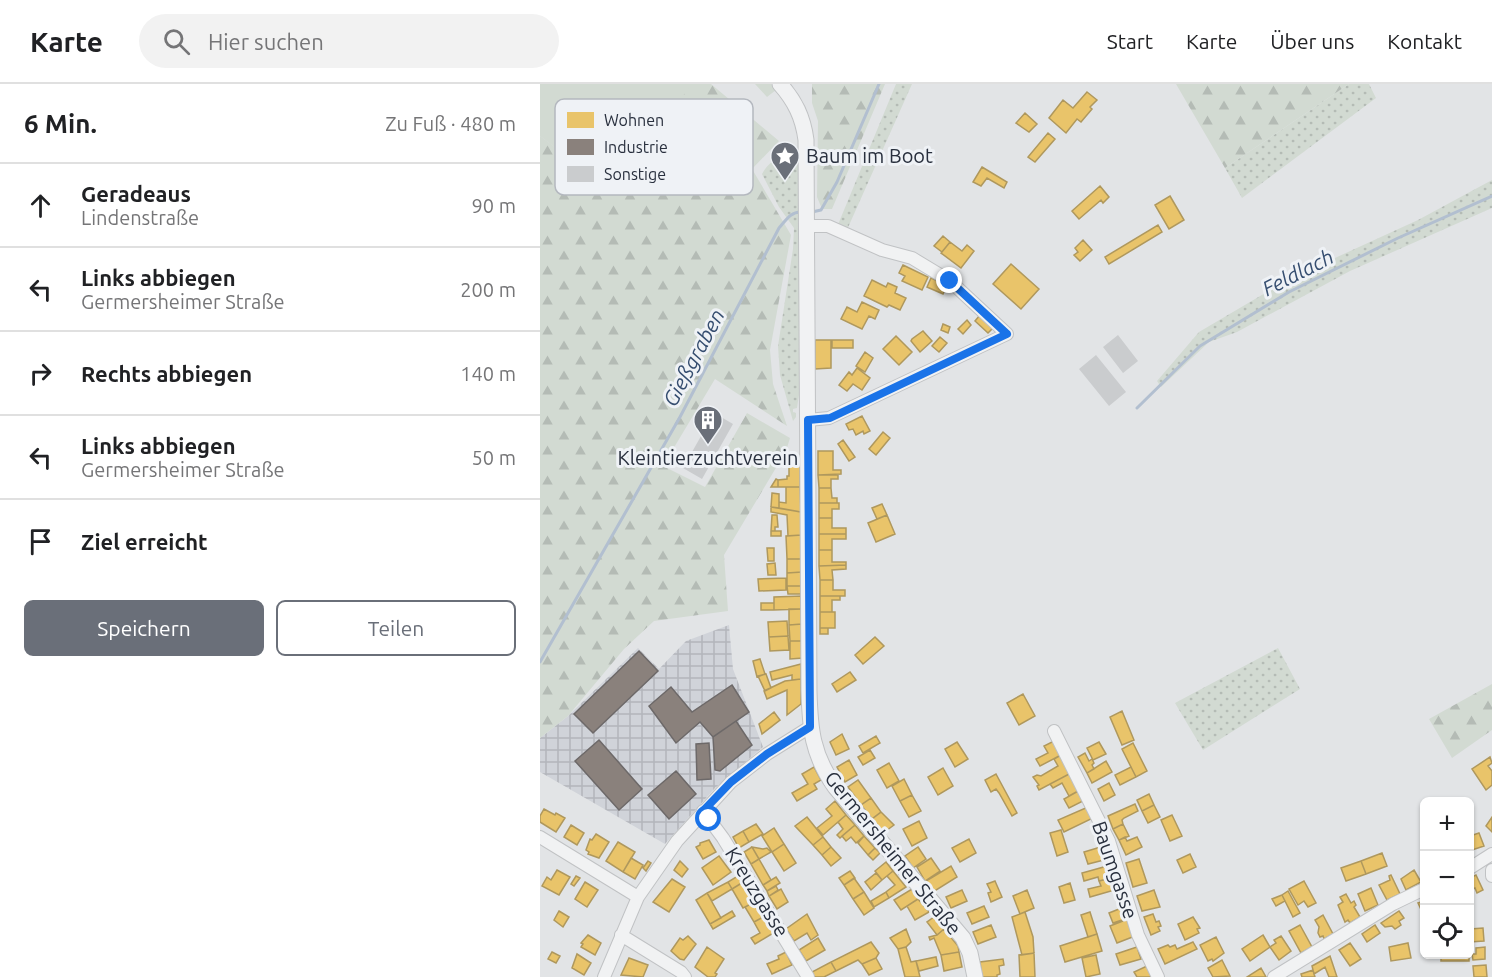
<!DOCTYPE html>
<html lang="de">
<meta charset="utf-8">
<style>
body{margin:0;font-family:Ubuntu,sans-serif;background:#f2f2f2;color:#202124}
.controls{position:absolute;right:18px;bottom:18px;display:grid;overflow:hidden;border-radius:9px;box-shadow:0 2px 4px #0004}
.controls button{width:54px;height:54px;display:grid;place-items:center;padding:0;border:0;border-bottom:2px solid #e0e0e0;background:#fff;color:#202124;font:30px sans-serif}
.stop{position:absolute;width:18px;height:18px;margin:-14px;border:4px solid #1a73e8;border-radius:50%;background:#fff}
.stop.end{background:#1a73e8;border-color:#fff;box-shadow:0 2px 6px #0008}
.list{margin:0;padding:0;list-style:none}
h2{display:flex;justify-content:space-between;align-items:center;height:78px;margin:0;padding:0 24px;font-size:26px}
h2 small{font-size:20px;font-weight:400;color:#757577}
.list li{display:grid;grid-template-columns:39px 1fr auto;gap:18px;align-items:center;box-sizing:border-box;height:84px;padding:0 24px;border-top:2px solid #e0e0e0}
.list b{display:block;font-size:22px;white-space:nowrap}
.list p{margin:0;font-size:20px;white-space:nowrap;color:#757577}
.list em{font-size:20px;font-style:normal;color:#757577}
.actions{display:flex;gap:12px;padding:18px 24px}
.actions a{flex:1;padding:14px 0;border:2px solid #6a6f79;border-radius:9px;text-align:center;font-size:21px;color:#6a6f79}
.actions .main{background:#6a6f79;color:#fff}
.icon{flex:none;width:33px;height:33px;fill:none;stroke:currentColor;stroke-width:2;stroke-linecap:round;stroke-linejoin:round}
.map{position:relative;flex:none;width:952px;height:893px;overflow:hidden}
header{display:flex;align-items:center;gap:36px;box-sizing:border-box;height:84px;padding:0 30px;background:#fff;border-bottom:2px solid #e0e0e0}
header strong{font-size:28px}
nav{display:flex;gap:33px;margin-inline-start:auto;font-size:21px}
.search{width:420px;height:54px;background:#f2f2f2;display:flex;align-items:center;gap:15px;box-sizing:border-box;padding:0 21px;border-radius:33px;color:#757577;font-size:22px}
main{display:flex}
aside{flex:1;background:#fff}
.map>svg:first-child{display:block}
.industrial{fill:url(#industrial-grid)}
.grass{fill:url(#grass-dots)}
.forest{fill:url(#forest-firs)}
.pitch{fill:#d2dad2}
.homes{fill:#e9c46a;stroke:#af985d;stroke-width:1.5}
.industry{fill:#8a817c;stroke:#6d6969;stroke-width:1.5}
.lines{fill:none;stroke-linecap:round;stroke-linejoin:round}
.stream{stroke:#b2bfd0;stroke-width:3}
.building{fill:#caccce}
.minor-casing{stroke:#c0c2c4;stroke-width:14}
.tertiary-casing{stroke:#c0c2c4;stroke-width:17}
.minor{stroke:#f1f2f3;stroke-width:12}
.tertiary{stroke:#f1f2f3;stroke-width:15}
.route{stroke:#1a73e8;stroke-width:8}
.labels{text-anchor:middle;stroke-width:6;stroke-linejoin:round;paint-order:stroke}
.poi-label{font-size:20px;fill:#29303e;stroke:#eff2f6;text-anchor:start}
.street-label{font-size:20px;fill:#29303e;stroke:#eff2f6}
.water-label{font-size:21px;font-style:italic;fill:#364e70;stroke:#eff2f6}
.key{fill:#eff2f6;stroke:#b4b8bf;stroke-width:1.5}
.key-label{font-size:16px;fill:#29303e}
</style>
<header>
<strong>Karte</strong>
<div class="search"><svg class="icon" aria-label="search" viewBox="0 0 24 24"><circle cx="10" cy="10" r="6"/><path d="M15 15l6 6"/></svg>Hier suchen</div>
<nav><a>Start</a><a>Karte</a><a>Über uns</a><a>Kontakt</a></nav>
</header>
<main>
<aside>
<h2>6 Min.<small>Zu Fuß · 480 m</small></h2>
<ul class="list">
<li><svg class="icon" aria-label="ahead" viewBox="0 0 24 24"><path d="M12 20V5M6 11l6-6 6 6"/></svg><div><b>Geradeaus</b><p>Lindenstraße</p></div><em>90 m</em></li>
<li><svg class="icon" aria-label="left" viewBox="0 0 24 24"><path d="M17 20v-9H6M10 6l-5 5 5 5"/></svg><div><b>Links abbiegen</b><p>Germersheimer Straße</p></div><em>200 m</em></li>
<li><svg class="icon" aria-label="right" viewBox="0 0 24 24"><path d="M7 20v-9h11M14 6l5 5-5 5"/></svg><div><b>Rechts abbiegen</b></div><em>140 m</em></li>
<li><svg class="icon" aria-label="left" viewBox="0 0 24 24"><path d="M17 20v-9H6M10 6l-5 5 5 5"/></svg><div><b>Links abbiegen</b><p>Germersheimer Straße</p></div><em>50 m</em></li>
<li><svg class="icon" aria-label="arrive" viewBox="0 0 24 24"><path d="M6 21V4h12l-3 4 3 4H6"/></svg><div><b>Ziel erreicht</b></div></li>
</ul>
<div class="actions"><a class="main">Speichern</a><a>Teilen</a></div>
</aside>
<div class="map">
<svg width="952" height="893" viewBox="0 0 952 893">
<defs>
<pattern id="industrial-grid" width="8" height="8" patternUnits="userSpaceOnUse" patternTransform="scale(1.5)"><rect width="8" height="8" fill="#d0d3d9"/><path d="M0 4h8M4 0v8" fill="none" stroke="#b3b5bb"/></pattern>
<pattern id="grass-dots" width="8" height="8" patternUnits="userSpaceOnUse" patternTransform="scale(1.5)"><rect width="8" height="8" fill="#d2dad2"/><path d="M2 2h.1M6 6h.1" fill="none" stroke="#b4bbb5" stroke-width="1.8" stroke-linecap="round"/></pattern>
<pattern id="forest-firs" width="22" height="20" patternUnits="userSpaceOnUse" patternTransform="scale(1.5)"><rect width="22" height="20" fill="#d2dad2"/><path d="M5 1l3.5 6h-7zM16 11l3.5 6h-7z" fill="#b4bbb5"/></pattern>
</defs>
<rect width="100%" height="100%" fill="#e2e4e6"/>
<path class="industrial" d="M189,541L193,585L223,663L175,704L125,760L0,688V654L28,632L98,564L119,585L146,557Z"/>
<path class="grass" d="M356,0H372L306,148L297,143Z
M809,0H829L836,14L702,114L685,84Z
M250,71L259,81L260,304L257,324L253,325V328L256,329V333L253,337L240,291L238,262L253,165L254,144L239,123L222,90C228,79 237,72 250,71Z
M952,96V124L810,187L697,248L669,258L621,303L617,297L659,248L749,195L878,136Z
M738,564L760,605L663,666L635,619Z"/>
<path class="forest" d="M151,0H171L239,57L212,85L251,151L230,266L233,300L247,342L175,295L123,382L165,403L207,329L250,354L246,367L184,471L188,527L114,537L84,565L28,632L0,654V52L71,105Z
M215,0H231L236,6L227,13Z
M272,0H345L292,125H282L277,113L278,37L272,19Z
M636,0H809L685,84Z
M952,600V646L912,674L889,635Z"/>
<path class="pitch" d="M0,0H152L71,106L0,52Z"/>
<path class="homes" d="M547,8L557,16L550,23L552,25L541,38L537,35L526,49L509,34L523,16L533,24Z
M485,29L497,40L489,48L476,39Z
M508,49L515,55L495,78L488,73Z
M442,83L467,98L464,104L447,94L441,102L433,98Z
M560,102L569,113L563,119L561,116L539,135L532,127Z
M630,112L644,136L629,145L615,121Z
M618,141L622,148L569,180L565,173Z
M403,152L410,158L402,168L394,162Z
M543,156L552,166L540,177L534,171L538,168L535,164Z
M410,158L422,167L427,161L434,167L421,184L401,169Z
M471,180L499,205L481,225L453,200Z
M363,181L388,193L382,206L362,197L365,192L359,189Z
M391,194L407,201L403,210L387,203Z
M332,196L346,203L348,199L357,203L355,209L366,214L360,226L349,221L347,223L324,212Z
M322,218L339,226L335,235L329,232L322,245L301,235L307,223L317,228Z
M440,231L454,243L448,249L435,237Z
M427,236L431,241L423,250L418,245Z
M403,240L410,243L408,249L401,246Z
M383,247L392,257L380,268L371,257L372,255Z
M356,252L372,268L359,281L343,265Z
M400,253L407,259L399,268L392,262Z
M275,256H291V284L275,285Z
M292,256H313V264H292Z
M325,268L333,274L325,288L316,282Z
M317,284L330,294L322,306L313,300L307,307L299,301L309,288L312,291Z
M322,332L330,347L324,350L323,347L316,351L313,345L309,346L306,340Z
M343,348L350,354L336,371L329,365Z
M303,356L315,373L309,377L298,360Z
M278,367H293V386H301V390L278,391Z
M249,380H260V403H238V396L247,395V392H249Z
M278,391H298V395H291V404H279Z
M236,395L238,396V403H231Z
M246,403H260L261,428L239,424V418L246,419Z
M279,404H291L292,414H297V419H279Z
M232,409L239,410V424L231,423Z
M279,419H299V425H292V434H279Z
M342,420L347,431L337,435L332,424Z
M231,423L261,428V451L248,452L247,431L231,428Z
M232,431H237L238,443H235V447H231Z
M347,431L355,450L336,458L328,439Z
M279,434H292V444H306V450H279Z
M231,447H241V452H231Z
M279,450H306V455H292V466H279Z
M261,451V475H247L246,452Z
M227,464H234V477H228Z
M279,466H292V478H306V481L279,482Z
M247,475H261L262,488L247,489Z
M235,479L236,491H228L227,480Z
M306,481V485L292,486L293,496H280L279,482Z
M262,488V502H247V489Z
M246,494V506L219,507L218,495Z
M280,496H293V506H305V512H280Z
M247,502H262V510H248Z
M262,512V525L234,526V513Z
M280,512H300V516H292V528H280Z
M221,519H234V526H221Z
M249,525H262V540L249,541Z
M280,528H295V544H280Z
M247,537L248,552L229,553L228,538Z
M262,540L263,557H250L249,541Z
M280,544H288V550H280Z
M248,552L249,566L230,567L229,553Z
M335,553L344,562L323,580L315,571Z
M250,557H263V574L250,575Z
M220,575L225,590L217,593L213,577Z
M261,580V595L252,596V591L232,596L230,588Z
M310,588L316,596L297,608L292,600Z
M226,590L231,604L225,607L218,592Z
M261,595V620L247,631V606L227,615L224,607L245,597Z
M483,610L495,632L479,641L467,619Z
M582,627L594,656L582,661L570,633Z
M234,628L240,636L222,650L219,640Z
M302,650L309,665L296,671L290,658Z
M336,652L340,659L323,669L319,662Z
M514,657L521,671L500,682L496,675L508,669L504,662Z
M417,658L428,675L415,683L405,665Z
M559,658L566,670L553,676L547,664Z
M593,659L607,687L596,693L582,665Z
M330,666L335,674L323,681L318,673Z
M545,669L549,677L552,675L554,679L552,681L554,685L547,689L538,673Z
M521,671L531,689L499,706L497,702L499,701L493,693L497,691L501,692L518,682L514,675Z
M950,673L952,679L948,682L952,687V701L946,706L932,685Z
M309,676L317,691L305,698L297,683Z
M566,677L572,688L552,699L547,689Z
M349,679L359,697L347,704L337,686Z
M274,683L281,696L274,700L277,705L257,717L252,709L268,700L262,690Z
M591,683L596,693L580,701L575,691Z
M403,684L413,702L398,711L388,693Z
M531,689L540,706L529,712L522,699L513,704L510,700Z
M456,690L477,729L472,732L459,709L456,705L451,708L445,696Z
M364,695L372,711L360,717L352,702Z
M318,696L331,714L321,721L308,703Z
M569,699L575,711L564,717L558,705Z
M540,706L545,716L529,724L524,715Z
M609,710L614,721L602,727L597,716Z
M372,711L381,727L369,733L360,717Z
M331,714L341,728L332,735L321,721Z
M295,717L306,731L283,751L277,744L292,732L286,725Z
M595,720L598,727L584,734L582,736L583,740L573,745L568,732Z
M614,721L620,733L608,739L602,727Z
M548,723L553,734L524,748L518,736Z
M4,725L15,731L16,729L25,734L16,748L0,738V732Z
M341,728L354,741L343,749L332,735Z
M306,731L315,741L300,754L297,751L303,745L298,738Z
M632,731L642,752L630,757L621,736Z
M267,733L283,753L273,761L255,742Z
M952,733V748L946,742Z
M379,737L387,754L372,762L363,745Z
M216,740L223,750L209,758L203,747Z
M583,740L589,752L579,756L573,745Z
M31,741L44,749L37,761L24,753Z
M315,741L324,752L316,759L311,753L306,757L302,752Z
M234,744L244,760L232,768L222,752Z
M521,746L528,768L517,772L510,749Z
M203,747L209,758L199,764L193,753Z
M939,749L944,762L932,766L930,752Z
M56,750L69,758L59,774L48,770L49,768L46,766L50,755L52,756Z
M324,752L335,764L328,771L318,759Z
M283,753L291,763L282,771L273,761Z
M585,753L587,757L597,753L602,763L586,771L579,756Z
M429,755L436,769L420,778L412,764Z
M169,756L176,768L163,775L156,763L160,761V759Z
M78,758L95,768L83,788L66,777Z
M244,760L256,779L244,787L232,768Z
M564,762L568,775L548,780L544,768Z
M212,763L223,765L227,764L231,768L219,775Z
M212,763L219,775L211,780L204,768Z
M291,763L301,774L291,782L282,771Z
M378,763L386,775L373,784L365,772Z
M335,764L340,769L333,776L328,771Z
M842,769L847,782L826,790L821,777Z
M650,770L656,783L643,789L637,776Z
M179,772L191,788L173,801L162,784Z
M91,774L103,781L95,795L83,788Z
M391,774L400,787L385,797L377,783Z
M219,775L231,796L223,801L211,780Z
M599,775L607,799L593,803L586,779Z
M108,777L111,779L106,787L103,784Z
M140,777L148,785L142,793L134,786Z
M821,777L826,790L806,797L801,784Z
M346,778L353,787L342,796L335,787Z
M571,781L575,793L559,797L558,793L544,797L542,789Z
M411,782L417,793L393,808L386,797Z
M17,786L30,793L19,811L2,802L7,793L11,796Z
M874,786L881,798L866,806L861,795Z
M310,787L315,794L304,801L299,794Z
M353,787L366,803L349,814L346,808L355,801L347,792Z
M336,789L342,796L331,806L325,798Z
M201,790L205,797L192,805L188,798Z
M851,791L860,810L847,816L839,801L850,796L849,792Z
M936,791L943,806L937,809L935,804L930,806V794Z
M36,792L40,794L34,802L31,800Z
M236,793L240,799L227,807L223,801Z
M575,793L578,805L550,813L548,805L561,802L559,797Z
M314,794L324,808L313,815L304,801Z
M132,795L145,803L129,828L113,818Z
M205,797L217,817L203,824L192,805Z
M455,797L462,813L451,818L448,809L451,808L447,800Z
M764,797L776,819L768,823L764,817L758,821L749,805Z
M45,798L58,806L47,823L35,815Z
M188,798L192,805L172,817L167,809Z
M530,799L535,816L524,819L519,803Z
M236,802L238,806L229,812L227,807Z
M831,804L838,821L825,827L818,810Z
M241,805L248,818L237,825L229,812Z
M372,805L378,815L361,826L354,816Z
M422,806L427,817L411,824L406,813Z
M487,806L494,824L480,830L473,812Z
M614,806L620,823L602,827L597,812Z
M748,807L760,829L753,833L742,811Z
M324,808L334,824L324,831L313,815Z
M346,808L349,814L334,823L331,817Z
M167,809L181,834L170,840L156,816Z
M806,810L811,819L814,817L816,821L814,823L820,833L810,839L808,836L805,838L798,821L803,818L800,813Z
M742,811L745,817L736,822L732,815Z
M378,815L389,828L375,836L367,822Z
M217,817L225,832L214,838L205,823Z
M884,817V832L878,819Z
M444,822L449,833L432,840L427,829Z
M584,823L588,834L573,839L569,829Z
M19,827L29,833L23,843L14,836Z
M192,827L195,832L173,845L170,840Z
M859,827L864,834L859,837L861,841L855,845L852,842L845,843L841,839Z
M485,828L493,853L494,869L482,871L472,833Z
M550,828L557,850L548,853L541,831Z
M267,830L278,851L271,856L267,849L254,857L246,845Z
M613,830L616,838L619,837L621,842L618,843L620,847L611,851L604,833Z
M783,831L793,850L784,855L783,852L780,853L778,849L779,843L775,836Z
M225,832L235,848L215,860L211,854L220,849L214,838Z
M394,833L404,845L397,851L387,838Z
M653,833L660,844L657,845L659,849L645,856L638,840Z
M588,835L595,852L577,859L570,842Z
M451,841L456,853L438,860L433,848Z
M760,841L772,863L761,869L749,847Z
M835,841L840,849L827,858L822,850Z
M943,844L944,857L930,858V845Z
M366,845L371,858L366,863L358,865L350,854Z
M404,845L418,862L419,868L401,871L394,854L390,856L389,853L397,851Z
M557,850L562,867L525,878L520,862Z
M48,851L61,859L55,871L41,863L43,860L41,859Z
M723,851L730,863L710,877L702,865Z
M148,852L156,860L144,876L140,875L131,867L140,854L143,856Z
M741,852L751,867L739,876L730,863L736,859L734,856Z
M676,853L684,869L673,877L672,875L668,877L660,861Z
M278,854L285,866L266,877L259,866Z
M331,858L339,869L336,874L322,880L318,876L296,887L291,878Z
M653,858L657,865L625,880L618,865L628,861L630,863L635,861L637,865Z
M810,859L821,875L810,882L799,866Z
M868,859L871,874L851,877L849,863Z
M167,863L184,875L175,889L177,890L175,893H168L155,883Z
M366,863L371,878L376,877L380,893H365L358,865Z
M597,863L601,875L580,881L576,870Z
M945,863V875L933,876L932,870H936V864Z
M12,868L20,872L16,879L8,875Z
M246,868L252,881L232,890L227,880L239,875L238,872Z
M419,868L422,883L404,887L401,871Z
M494,869L495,893H480L479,871Z
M37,870L51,879L44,891L32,884Z
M901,870H929V877H901Z
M556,871L560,890L546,893L542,874Z
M790,872L797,893H789L785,883L774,890L772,882Z
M396,873L398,882L379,887L376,877Z
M89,874L108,881L103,893L81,891Z
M336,874L342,885L329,891L322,880Z
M463,875L464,881L459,882L460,890L457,891V893H442L440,878Z
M682,876L690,892L673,893L668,884Z
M291,878L296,887L284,893H274L272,888Z
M946,881L947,893H934L933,882Z
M607,882L612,893H597L594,888Z
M721,884L726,893H707Z
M773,886L775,893H762L761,890Z"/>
<path class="industry" d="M99,567L118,587L53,649L34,630Z
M192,601L209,628L173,653L160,638L136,659L109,622L131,603L152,628Z
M196,637L212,661L180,687L175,686L173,653Z
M59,656L102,705L79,726L35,677Z
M169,659L171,695L157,696L156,660Z
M136,687L156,710L129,735L108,711Z"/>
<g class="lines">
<path class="stream" d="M272,128L281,126L297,98L339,0
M597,324L660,262L749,208L858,154L952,112
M0,578L140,333L239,144C246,136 251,127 262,128"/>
</g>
<path class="building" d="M578,251L598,277L583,289L563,263Z
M556,271L586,308L569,322L539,285Z
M174,329L193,340L162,395L143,384Z"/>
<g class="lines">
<g class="minor-casing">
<path id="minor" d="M267,142H288L342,166L372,174L410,197L467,250L289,334L268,336
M514,647L569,757L598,851L618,893
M163,727L183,754L268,893
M0,753L98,813
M930,784L952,770
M952,786V792
M81,851L141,888L145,893
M64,893L98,813L137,757L191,698L227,670L270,643
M734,893L853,820L884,805"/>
</g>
<g class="tertiary-casing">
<path id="tertiary" d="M240,0C255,17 263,33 266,56L269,607C270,645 272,670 295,703L423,854L430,869L435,893"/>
</g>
<use href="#minor" class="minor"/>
<use href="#tertiary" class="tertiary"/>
</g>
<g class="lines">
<path class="route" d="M169,735L163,727L191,698L227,670L270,643L268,336L290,334L467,250L410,197"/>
</g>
<defs>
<g id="sight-pin" transform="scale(1.5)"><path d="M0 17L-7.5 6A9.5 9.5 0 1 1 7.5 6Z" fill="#6a6f79" stroke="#eff2f6"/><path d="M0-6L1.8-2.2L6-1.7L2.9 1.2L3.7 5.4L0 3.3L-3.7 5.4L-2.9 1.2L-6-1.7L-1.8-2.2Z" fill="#fff"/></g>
<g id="building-pin" transform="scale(1.5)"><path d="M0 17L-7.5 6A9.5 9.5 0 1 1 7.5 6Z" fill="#6a6f79" stroke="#eff2f6"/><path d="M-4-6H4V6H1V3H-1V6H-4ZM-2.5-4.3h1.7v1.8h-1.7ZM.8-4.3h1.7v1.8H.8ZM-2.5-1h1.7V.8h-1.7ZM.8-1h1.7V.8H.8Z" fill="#fff"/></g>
</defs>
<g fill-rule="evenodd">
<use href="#sight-pin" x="245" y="72"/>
<use href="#building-pin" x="168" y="336"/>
</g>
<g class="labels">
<g class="poi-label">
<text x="266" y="79">Baum im Boot</text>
<text x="168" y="381" text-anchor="middle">Kleintierzuchtverein</text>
</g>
<g class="street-label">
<text transform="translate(353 769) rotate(51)" y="7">Germersheimer Straße</text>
<text transform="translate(575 786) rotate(71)" y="7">Baumgasse</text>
<text transform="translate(217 808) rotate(58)" y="7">Kreuzgasse</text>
</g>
<g class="water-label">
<text transform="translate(758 189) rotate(-27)" y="7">Feldlach</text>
<text transform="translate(154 274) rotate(-62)" y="7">Gießgraben</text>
</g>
</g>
<rect x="15" y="15" width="198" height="96" rx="9" class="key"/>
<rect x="27" y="28" width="27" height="16" fill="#e9c46a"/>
<rect x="27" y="55" width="27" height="16" fill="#8a817c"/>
<rect x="27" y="82" width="27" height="16" fill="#caccce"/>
<g class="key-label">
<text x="64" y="42">Wohnen</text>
<text x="64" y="69">Industrie</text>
<text x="64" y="96">Sonstige</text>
</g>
</svg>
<div class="controls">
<button>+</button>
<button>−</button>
<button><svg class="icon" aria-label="locate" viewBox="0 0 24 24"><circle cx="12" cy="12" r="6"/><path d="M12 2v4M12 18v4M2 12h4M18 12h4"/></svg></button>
</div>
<div class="stop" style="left:169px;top:735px"></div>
<div class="stop end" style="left:410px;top:197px"></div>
</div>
</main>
